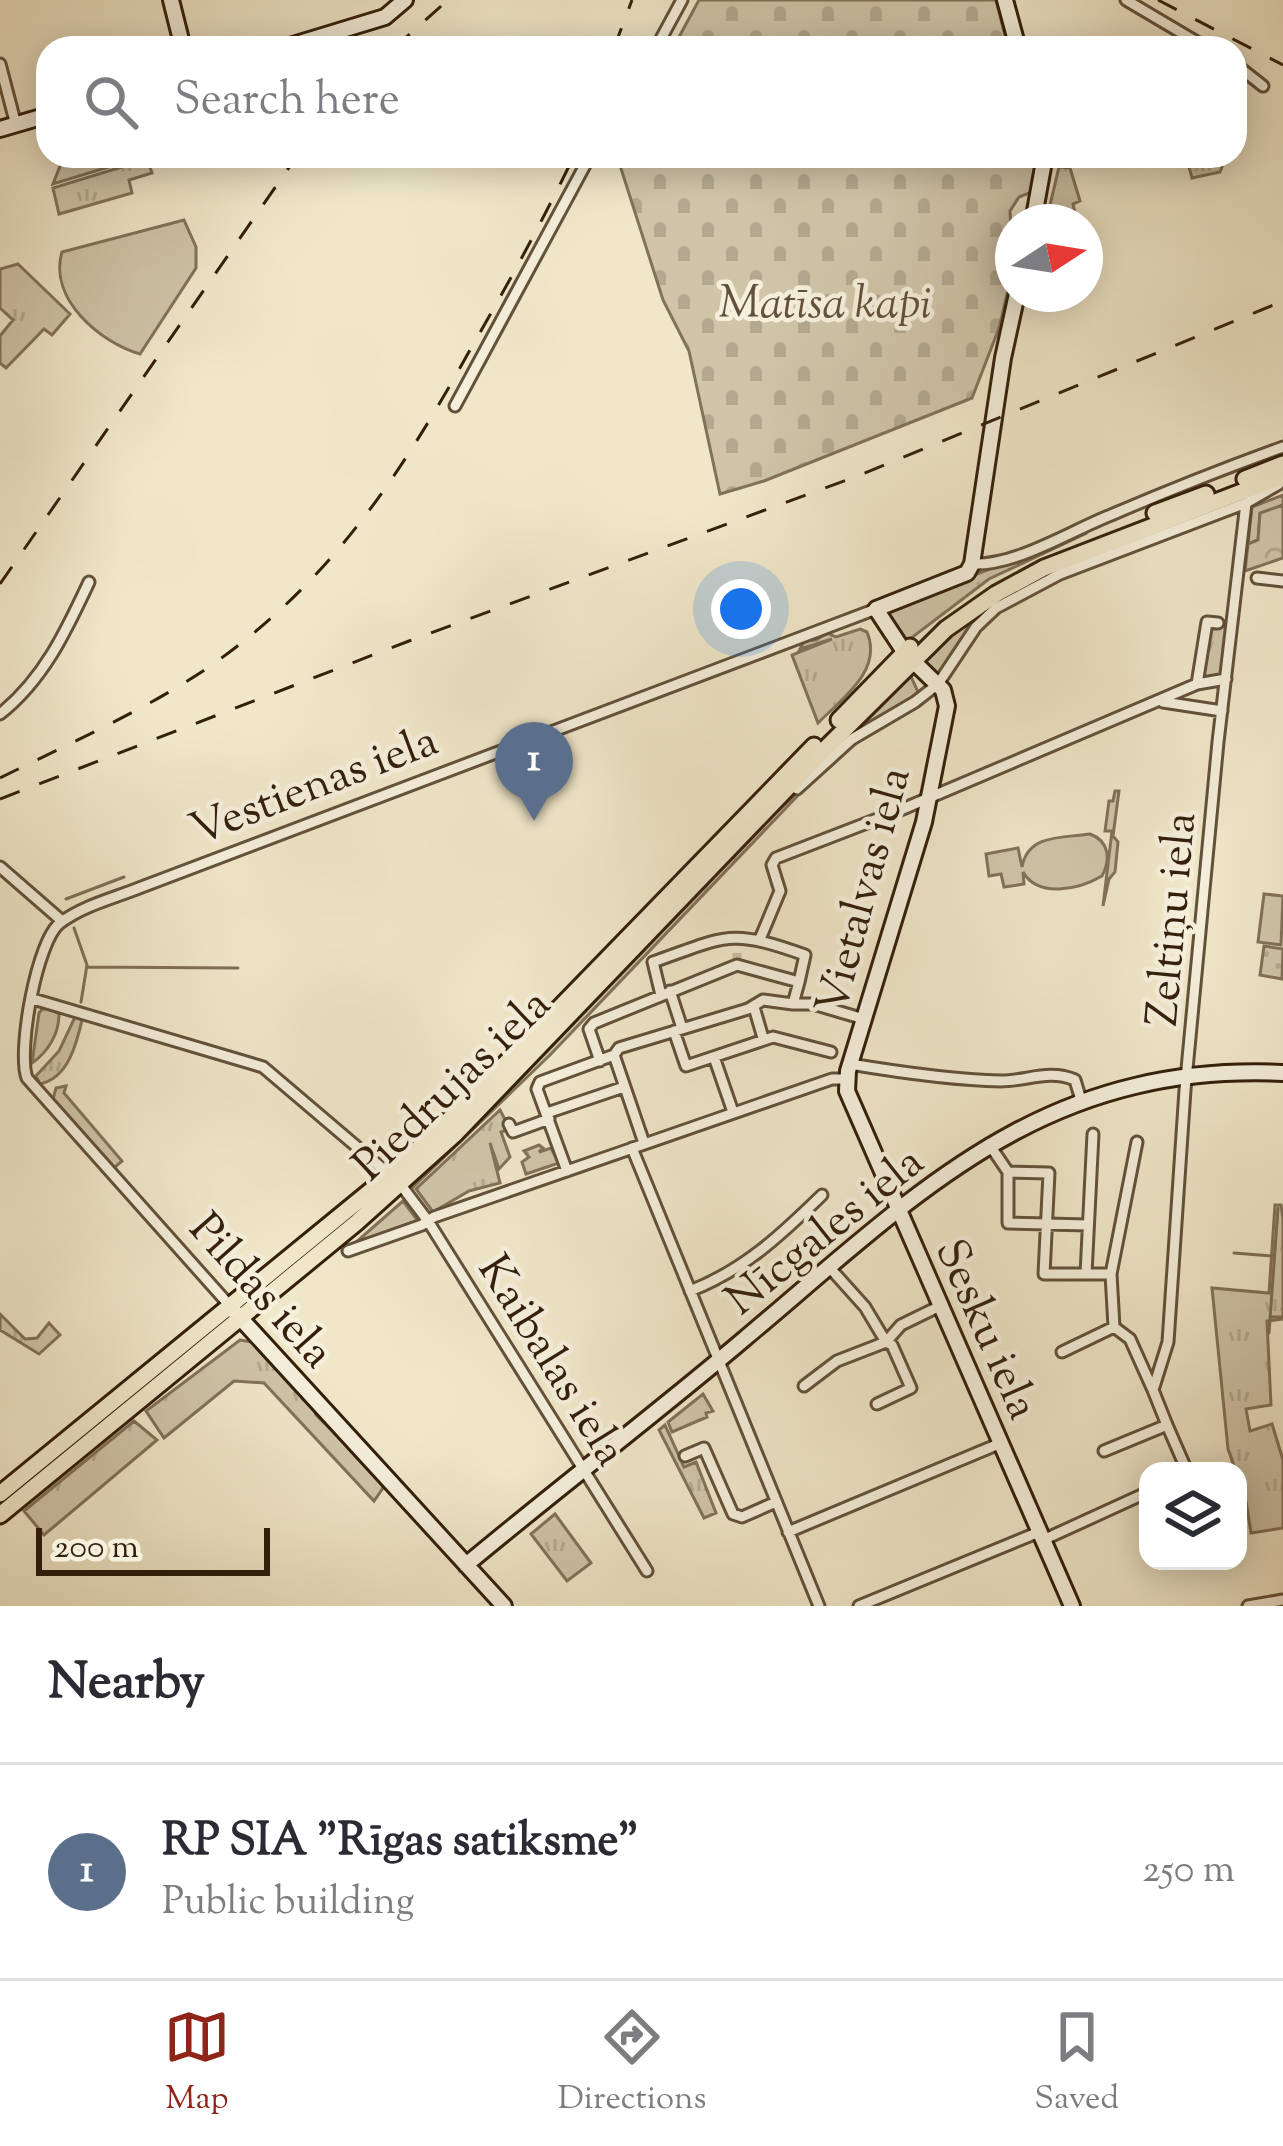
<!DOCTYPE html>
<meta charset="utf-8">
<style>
body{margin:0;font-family:"Sorts Mill Goudy",serif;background:#f2f2f3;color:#2b2b33}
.controls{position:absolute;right:36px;bottom:36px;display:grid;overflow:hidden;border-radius:24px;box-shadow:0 6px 30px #0003}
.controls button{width:108px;height:108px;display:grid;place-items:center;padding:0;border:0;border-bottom:3px solid #e1e1e2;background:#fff;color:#2b2b33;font:60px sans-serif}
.compass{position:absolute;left:995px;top:204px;width:108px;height:108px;border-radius:50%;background:#fff;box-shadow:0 6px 30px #0003;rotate:78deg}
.scale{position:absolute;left:36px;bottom:30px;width:234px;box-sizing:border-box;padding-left:12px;border:6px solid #331f0a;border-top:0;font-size:33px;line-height:42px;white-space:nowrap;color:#331f0a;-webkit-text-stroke:9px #f5efdc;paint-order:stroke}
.you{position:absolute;left:741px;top:609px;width:42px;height:42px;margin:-30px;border:9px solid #fff;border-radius:50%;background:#1a73e8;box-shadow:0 0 0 18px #1a73e833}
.badge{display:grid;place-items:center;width:78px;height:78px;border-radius:50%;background:#8f2418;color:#fff;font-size:39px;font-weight:700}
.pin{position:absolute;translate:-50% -99px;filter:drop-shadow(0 3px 6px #0008)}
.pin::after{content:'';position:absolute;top:63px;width:42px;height:36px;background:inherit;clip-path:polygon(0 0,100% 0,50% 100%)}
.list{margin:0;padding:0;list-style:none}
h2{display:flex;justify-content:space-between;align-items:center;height:156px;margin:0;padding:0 48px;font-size:51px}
h2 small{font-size:39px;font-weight:400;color:#7c7c81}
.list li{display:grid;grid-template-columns:78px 1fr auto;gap:36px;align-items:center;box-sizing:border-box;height:216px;padding:0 48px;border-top:3px solid #e1e1e2}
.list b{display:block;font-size:45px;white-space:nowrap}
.list p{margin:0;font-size:39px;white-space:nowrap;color:#7c7c81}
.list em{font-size:39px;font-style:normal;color:#7c7c81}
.icon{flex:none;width:66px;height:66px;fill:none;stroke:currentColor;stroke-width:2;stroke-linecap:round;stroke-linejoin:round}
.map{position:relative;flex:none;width:1283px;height:1606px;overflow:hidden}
.search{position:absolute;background:#fff;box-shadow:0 6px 30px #0003;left:36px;right:36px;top:36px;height:132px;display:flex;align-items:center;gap:30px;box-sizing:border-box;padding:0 42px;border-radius:36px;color:#7c7c81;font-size:45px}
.sheet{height:372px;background:#fff}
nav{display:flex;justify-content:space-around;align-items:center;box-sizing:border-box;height:168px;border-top:3px solid #e1e1e2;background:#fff;font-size:33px;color:#7c7c81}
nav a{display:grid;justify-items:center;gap:6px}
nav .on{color:#8f2418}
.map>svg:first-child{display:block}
.grass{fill:url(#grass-tufts);stroke:#82725a;stroke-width:3}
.forest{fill:url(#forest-crowns);stroke:#82725a;stroke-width:3}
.cemetery{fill:url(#cemetery-stones);stroke:#82725a;stroke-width:3}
.park{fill:url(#park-dots);stroke:#82725a;stroke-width:3}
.pitch{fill:#d0c5a9;stroke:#82725a;stroke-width:3}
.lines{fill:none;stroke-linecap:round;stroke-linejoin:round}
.stream{stroke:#7e6e56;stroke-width:3}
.street-tunnel{stroke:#cabfa3;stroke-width:9;stroke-dasharray:9 4.5;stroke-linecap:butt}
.street-casing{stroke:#62513a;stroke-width:15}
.secondary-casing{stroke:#331f0a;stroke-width:20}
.primary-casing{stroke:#331f0a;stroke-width:21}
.street{stroke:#f5efdc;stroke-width:9}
.secondary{stroke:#f5efdc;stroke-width:14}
.primary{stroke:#f0e7c9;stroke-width:15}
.rail{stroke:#331f0a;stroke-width:3;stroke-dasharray:21 21;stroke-linecap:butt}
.labels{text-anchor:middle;stroke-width:9;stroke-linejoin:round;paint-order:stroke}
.park-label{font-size:45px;font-style:italic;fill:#62513a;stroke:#f5efdc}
.street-label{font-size:45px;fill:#331f0a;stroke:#f5efdc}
</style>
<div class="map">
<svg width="1283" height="1606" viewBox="0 0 1283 1606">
<defs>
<pattern id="grass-tufts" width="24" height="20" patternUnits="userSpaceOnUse" patternTransform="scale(3)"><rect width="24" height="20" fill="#d0c5a9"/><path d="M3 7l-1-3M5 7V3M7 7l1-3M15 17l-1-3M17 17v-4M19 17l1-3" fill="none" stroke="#b3a990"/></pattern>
<pattern id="forest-crowns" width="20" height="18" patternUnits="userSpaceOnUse" patternTransform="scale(3)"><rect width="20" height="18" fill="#d0c5a9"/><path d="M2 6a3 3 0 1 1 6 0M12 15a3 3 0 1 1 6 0" fill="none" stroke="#b3a990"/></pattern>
<pattern id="cemetery-stones" width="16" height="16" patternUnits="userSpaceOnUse" patternTransform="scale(3)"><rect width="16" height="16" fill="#d0c5a9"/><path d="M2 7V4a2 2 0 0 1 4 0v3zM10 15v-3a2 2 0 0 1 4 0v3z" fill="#b3a990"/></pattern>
<pattern id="park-dots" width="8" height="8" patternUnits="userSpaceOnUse" patternTransform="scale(3)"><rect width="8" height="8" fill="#d0c5a9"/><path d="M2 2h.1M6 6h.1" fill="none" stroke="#b3a990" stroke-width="1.8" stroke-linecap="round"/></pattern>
</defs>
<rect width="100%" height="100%" fill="#f0e7c9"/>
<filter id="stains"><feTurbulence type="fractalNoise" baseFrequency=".00167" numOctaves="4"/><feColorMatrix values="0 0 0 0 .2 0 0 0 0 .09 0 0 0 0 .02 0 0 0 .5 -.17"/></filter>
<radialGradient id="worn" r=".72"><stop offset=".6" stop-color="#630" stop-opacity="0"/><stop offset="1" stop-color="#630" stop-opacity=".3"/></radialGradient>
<path class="grass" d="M64,156H124L111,160L112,166L53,184Z
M1186,156H1218L1222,167L1220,172L1192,178Z
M141,161H148L152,173L129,180L132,193L59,214L53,188Z
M1059,167L1070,168L1080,201L1073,204L1077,222H1046Z
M18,264L70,314L52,335L44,329L6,368L0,363V336L13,320L0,308V269Z
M1283,495V505L1260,514L1258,540L1248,544L1252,507Z
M1248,498L1016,591L1002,601L938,677L919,658C1005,571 1136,540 1248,498Z
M1087,533L989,579L906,642L888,620L891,610L934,590Z
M1220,621L1227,623L1221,674L1202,679L1210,627H1219Z
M860,629L867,632C883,670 843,698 818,723L792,655L832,639L800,649L804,641L816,640L827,633L836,637Z
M908,670L919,694L843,741Z
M828,764L550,1055L411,1189V1181L752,835Z
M1115,791H1119L1113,836L1118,842L1115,872L1109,879L1103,906L1112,831H1105L1109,801H1113Z
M45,1006L59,1014C59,1034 48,1052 32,1063L39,1013Z
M76,1015L83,1016C77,1042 69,1078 40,1084L36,1076L59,1051Z
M66,1086L64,1093L122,1161L114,1168L53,1099L56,1088Z
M500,1110L510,1129L501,1132L510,1157L499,1169L490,1143L500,1183L469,1191L433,1212L416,1189Z
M539,1145L543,1148L539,1152L551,1148L559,1163L526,1174L522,1162L529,1157L524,1151Z
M403,1201L418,1221L416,1225L354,1244Z
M1275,1205H1281L1283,1219V1319L1267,1321L1271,1405L1246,1409L1250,1431L1272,1424L1283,1460V1528L1251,1533L1246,1501L1228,1449L1212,1288L1269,1293Z
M0,1314L25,1339L37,1338L49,1323L60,1335L39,1354L0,1330Z
M240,1340L257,1343L312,1405L316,1415L380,1478L383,1488L374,1501L264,1383L234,1381L164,1438L146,1411Z
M703,1394L713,1411L706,1413L707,1417L672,1432L668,1422Z
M134,1421L157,1440L44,1535L24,1511Z
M665,1425L684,1467L696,1462L716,1513L704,1518L659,1430Z
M555,1514L591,1563L567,1581L531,1534Z"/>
<path class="forest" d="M1283,505V558L1245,571L1248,544L1258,540L1260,513Z"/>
<path class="cemetery" d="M699,0H996L1008,48H673Z
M617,156H1036L1032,192L1019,197L1010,211L1013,269L999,328L972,398L764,481L720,494L689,351L663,300Z"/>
<path class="park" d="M1264,946L1283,949L1282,979L1260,975Z"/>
<path class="pitch" d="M184,220L196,247V268L140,354C101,343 48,299 62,252Z
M1090,834C1109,841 1111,859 1102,876C1078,890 1038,898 1023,872L1024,884L1004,887L1001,874L989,876L986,854L1018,848L1022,867C1028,834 1062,838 1090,834Z
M1264,894L1283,896L1281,945L1258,942Z"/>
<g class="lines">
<path class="stream" d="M66,899L124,877
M74,928L87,965L81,1002
M87,967L238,968
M1234,1253L1273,1256
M1272,1317H1283
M1269,1333L1278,1208"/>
<path class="street-tunnel" d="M737,959V953"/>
<g class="street-casing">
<path id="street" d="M1126,0L1207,48
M656,48L682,0
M0,64L16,125
M1235,64L1263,86
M455,406L590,156
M972,564C1016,566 1070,531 1111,515C1167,491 1225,468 1283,447
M1257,578L1283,581
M1197,684L1207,622L1218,623
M1163,702L1222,711
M0,714C44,679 66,631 89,582
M797,789L852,739L915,702L938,684L976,627L996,608L1060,574L1246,503L1279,484
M0,867L62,921
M760,939L780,891L772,865L776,858L898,811L1197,684L1226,679
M670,991L682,1028
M661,995L653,962C727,936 729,928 805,955L799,982
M33,999L263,1067L390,1175
M754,1007L763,1038
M674,1031L686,1066L773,1037L831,1052
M614,1055L644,1143
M714,1057L733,1112
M600,1061L589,1029L594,1023L737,965L799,982L793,1004H813L864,1019
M850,1064C898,1072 952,1080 1001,1081C1027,1081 1049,1069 1075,1080L1081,1100
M547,1113L624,1087
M509,1124L513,1132L549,1119
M989,1144L1008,1172
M632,1148L819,1606
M567,1171L537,1089L540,1082L614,1055L619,1048L748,1009L763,1000L793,1004
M401,1185L428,1221L647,1571
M1088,1225L1008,1223V1172L1049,1173L1044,1274H1086L1093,1134
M348,1251L422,1225L434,1217L832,1079H846
M830,1268L865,1307L886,1342L892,1345L911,1388L877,1404
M1086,1274H1111L1137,1142
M1111,1274L1114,1327L1130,1339L1152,1388
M690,1291C744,1270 781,1235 822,1195
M231,1307L27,1078C17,1051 37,940 60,923C82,906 114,898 139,888L876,609
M1062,1352L1114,1327
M804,1386L837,1361L886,1342L901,1325L940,1306
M1167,1425L1153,1390L1168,1342L1185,1090L1218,742L1246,503
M1104,1451L1167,1425L1187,1471
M685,1456L704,1448L733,1514L742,1517L776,1502
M788,1532L1001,1443
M1043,1540L1148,1492
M859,1606L1039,1532
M1248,1606L1283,1600"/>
</g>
<g class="secondary-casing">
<path id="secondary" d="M171,0L183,48
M1005,0L1018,48
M283,48L385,17L405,0
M0,129L48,115
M1033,222L1045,156
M901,647L876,609L967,573L972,564L1003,358L1017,294
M915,663L943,690L947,706L924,822L848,1071L847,1091L1072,1606
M234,1311L504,1606
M466,1565C557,1489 652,1417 743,1340C916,1195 1040,1062 1283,1073"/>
</g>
<g class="primary-casing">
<path id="primary" d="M1245,479L1283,464
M1155,513L1206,494
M839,720L910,647
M0,1494L390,1175L470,1100L814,746
M0,1515L356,1223L454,1135L818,756L946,629L996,594L1044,568L1283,476"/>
</g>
<use href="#street" class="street"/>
<use href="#secondary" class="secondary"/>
<use href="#primary" class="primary"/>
<path class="rail" d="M1158,0L1283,65
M394,48L448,0
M614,48L632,0
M0,584L297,156
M0,778C68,744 139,713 203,671C327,587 399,478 470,350C507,286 542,222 574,156
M0,799L409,641L855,477L1283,301"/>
</g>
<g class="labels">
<g class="park-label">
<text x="825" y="317">Matīsa kapi</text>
</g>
<g class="street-label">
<text transform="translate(313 783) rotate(-21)" y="16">Vestienas iela</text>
<text transform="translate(861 890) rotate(-75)" y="16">Vietalvas iela</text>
<text transform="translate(1169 919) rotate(-85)" y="16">Zeltiņu iela</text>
<text transform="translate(450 1083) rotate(-44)" y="16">Piedrujas iela</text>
<text transform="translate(823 1229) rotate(-39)" y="16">Nīcgales iela</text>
<text transform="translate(263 1289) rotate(48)" y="16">Pildas iela</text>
<text transform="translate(989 1328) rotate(66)" y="16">Sesku iela</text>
<text transform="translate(554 1359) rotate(58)" y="16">Kaibalas iela</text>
</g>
</g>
<rect width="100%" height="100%" filter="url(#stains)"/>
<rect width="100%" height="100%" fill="url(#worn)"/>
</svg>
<div class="controls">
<button><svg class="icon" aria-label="layers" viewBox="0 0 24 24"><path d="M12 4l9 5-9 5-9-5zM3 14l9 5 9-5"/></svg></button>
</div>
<svg class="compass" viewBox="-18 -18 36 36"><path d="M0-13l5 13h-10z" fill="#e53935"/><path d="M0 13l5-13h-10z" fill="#7c7c81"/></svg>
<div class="scale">200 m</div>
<div class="you"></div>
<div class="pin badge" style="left:534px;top:821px;background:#5c6f8a">1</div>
<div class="search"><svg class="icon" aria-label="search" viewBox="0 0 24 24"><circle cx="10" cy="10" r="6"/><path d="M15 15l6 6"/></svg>Search here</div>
</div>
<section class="sheet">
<h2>Nearby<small></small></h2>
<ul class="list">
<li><span class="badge" style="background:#5c6f8a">1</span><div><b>RP SIA &quot;Rīgas satiksme&quot;</b><p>Public building</p></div><em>250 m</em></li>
</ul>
</section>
<nav>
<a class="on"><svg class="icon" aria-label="map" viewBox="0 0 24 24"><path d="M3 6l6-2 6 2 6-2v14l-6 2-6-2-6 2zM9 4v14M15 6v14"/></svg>Map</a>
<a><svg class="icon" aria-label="directions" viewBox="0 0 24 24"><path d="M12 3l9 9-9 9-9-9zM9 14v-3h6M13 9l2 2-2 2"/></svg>Directions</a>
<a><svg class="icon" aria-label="saved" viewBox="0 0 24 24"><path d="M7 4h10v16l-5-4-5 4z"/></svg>Saved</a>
</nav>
